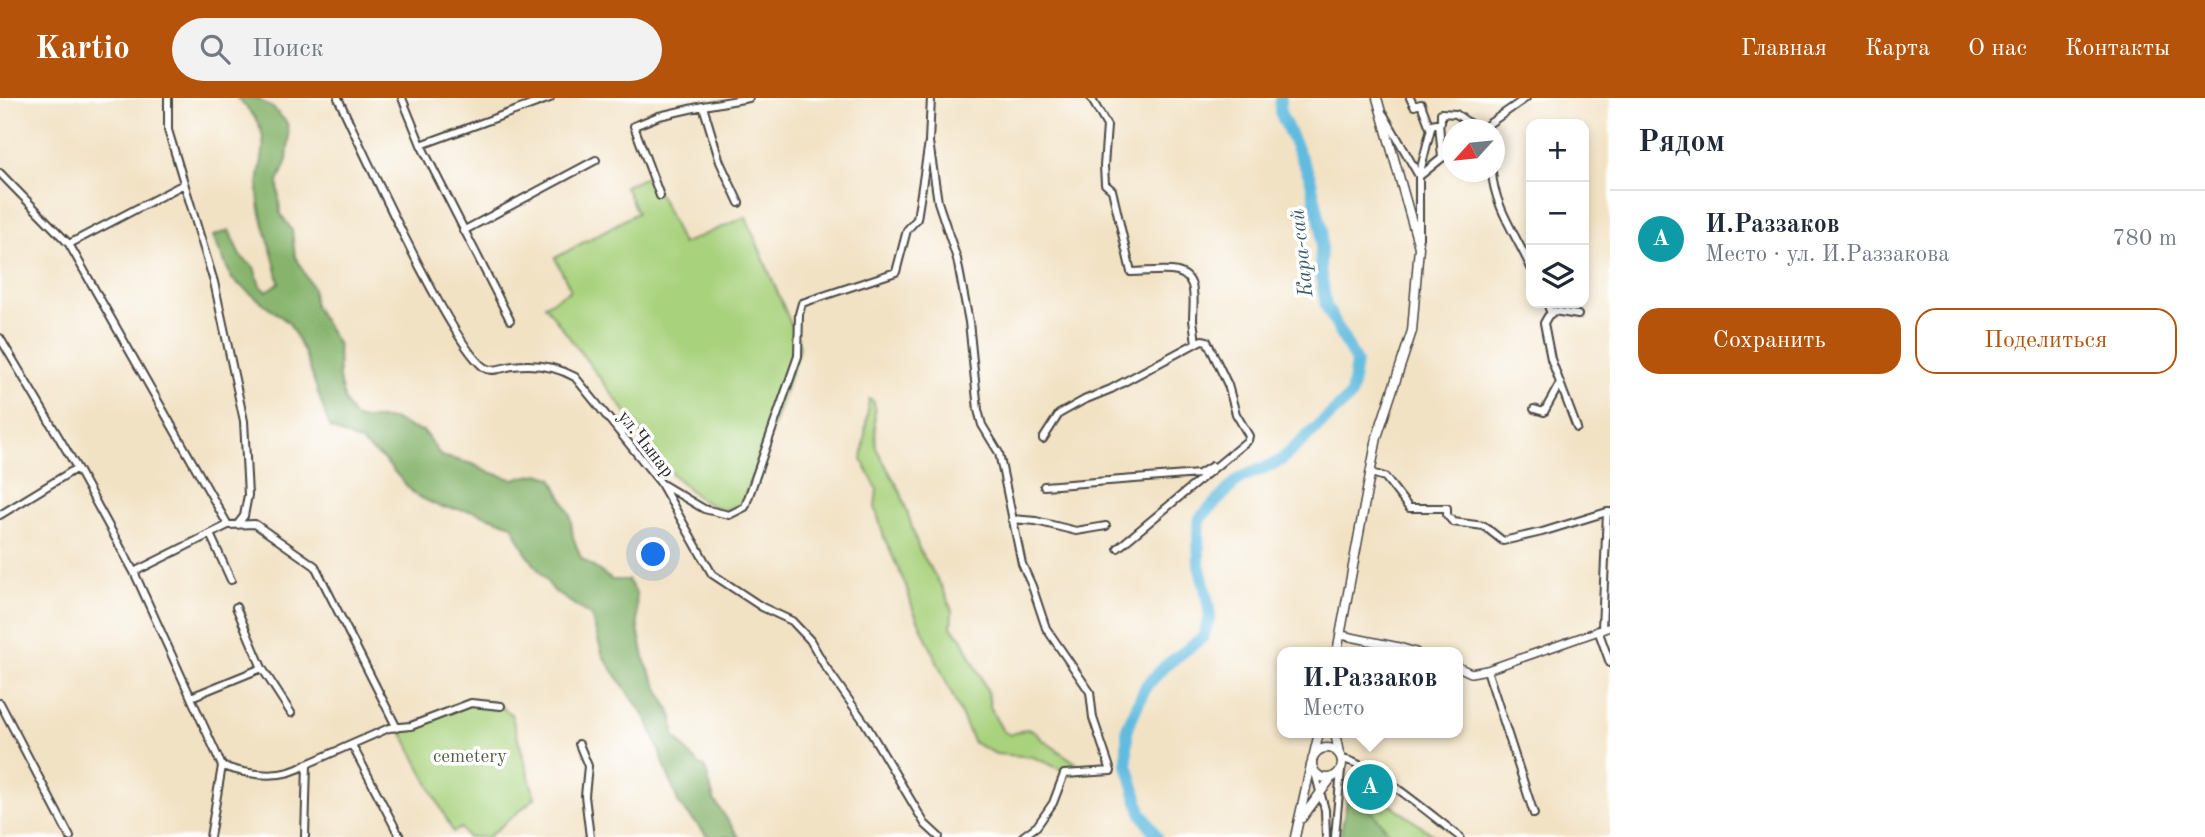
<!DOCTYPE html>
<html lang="ru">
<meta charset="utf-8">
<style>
body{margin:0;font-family:"Old Standard TT",serif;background:#f2f2f3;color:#1f2937}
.controls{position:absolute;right:21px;top:21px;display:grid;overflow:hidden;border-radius:14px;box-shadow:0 4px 10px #0003}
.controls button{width:63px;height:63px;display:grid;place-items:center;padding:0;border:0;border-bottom:2px solid #e0e1e3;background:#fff;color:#1f2937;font:35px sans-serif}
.compass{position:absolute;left:1442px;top:21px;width:63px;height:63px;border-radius:50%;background:#fff;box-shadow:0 4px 10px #0003;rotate:243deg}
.you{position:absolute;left:654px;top:457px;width:24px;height:24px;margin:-18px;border:5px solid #fff;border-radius:50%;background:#1a73e8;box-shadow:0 0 0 10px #1a73e833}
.badge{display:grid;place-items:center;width:46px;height:46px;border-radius:50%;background:#b45309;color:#fff;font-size:23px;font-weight:700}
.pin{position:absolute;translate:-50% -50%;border:4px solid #fff;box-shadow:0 2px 7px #0006}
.popup{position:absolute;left:1277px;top:549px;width:186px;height:91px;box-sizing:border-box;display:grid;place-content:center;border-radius:14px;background:#fff;filter:drop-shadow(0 2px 5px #0005);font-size:23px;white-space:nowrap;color:#747a83}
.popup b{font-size:26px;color:#1f2937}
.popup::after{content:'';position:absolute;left:50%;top:100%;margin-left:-14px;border:14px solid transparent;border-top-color:#fff}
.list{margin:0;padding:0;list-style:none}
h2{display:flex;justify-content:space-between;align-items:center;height:91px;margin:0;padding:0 28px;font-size:30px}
h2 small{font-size:23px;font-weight:400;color:#747a83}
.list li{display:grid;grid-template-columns:46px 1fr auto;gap:21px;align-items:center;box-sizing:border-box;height:98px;padding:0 28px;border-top:2px solid #e0e1e3}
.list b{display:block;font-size:26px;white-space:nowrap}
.list p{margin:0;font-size:23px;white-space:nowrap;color:#747a83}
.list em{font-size:23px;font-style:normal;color:#747a83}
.actions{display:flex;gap:14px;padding:21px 28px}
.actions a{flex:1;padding:16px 0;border:2px solid #b45309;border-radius:21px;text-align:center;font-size:24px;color:#b45309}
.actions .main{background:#b45309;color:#fff}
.icon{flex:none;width:38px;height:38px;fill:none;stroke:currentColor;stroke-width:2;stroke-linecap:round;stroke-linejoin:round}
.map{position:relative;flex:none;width:1610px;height:739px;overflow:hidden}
header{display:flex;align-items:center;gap:42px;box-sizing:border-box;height:98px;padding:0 35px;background:#b45309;color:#fff}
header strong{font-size:33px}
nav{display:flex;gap:38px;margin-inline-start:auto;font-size:24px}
.search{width:490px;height:63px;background:#f2f2f3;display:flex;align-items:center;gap:18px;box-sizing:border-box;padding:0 24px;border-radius:38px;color:#747a83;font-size:26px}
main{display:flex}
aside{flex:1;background:#fff}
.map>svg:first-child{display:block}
.green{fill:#a9d27d;stroke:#6a7e54;stroke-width:2}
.forest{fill:#86b46c;stroke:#58704c;stroke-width:2}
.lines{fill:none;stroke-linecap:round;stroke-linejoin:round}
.river{stroke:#61bbdf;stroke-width:12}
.minor-casing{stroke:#494642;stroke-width:10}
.tertiary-casing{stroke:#494642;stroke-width:10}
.secondary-casing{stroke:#494642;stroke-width:11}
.minor{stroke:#fff;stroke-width:6}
.tertiary{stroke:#fff;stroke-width:7}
.secondary{stroke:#fff;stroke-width:8}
.labels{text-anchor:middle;stroke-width:7;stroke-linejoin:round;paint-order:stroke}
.street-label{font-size:19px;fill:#2b2b2b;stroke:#fff}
.park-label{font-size:19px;fill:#515d44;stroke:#fff}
.water-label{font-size:21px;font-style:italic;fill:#3e5d6a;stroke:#fff}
</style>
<header>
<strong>Kartio</strong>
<div class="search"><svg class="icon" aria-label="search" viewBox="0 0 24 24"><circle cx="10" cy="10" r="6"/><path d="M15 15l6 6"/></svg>Поиск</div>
<nav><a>Главная</a><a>Карта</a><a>О нас</a><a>Контакты</a></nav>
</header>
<main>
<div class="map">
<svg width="1610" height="739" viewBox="0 0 1610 739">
<rect width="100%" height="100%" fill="#fff"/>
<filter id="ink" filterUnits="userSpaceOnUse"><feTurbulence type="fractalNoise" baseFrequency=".0143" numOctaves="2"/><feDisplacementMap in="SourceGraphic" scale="14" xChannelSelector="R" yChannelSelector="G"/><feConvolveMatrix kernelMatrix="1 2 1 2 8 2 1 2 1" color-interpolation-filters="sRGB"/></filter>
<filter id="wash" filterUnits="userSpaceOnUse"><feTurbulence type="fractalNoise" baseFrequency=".00686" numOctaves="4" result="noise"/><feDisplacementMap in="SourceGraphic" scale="28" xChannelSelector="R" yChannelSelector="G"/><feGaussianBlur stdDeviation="1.57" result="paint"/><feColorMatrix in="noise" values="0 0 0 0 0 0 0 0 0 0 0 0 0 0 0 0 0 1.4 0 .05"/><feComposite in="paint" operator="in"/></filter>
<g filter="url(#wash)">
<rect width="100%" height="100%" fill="#f2e2c4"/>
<path class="green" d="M649,78L667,112L682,146L746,119L800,248L772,332L741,407L722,412L701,402L673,377L545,207L571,192L555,160L637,115L625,88Z
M869,301L874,304L876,350L901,395L919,451L943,491L952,513L951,529L962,540L988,594L990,608L996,621L1003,633L1010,637L1026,631L1033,632L1043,642L1076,665L1082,674L1071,676L1033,659L996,656L974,645L913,511L906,488L884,439L875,409L877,391L862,362Z
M493,603L511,616L535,700L488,739H467L461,730L453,734L402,634L445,610Z
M1351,678L1436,739H1343Z"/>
<path class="forest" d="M237,0H256L274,11L287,25L289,40L287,62L278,84L280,115L292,132L295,158L313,191L314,207L338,247L339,281L345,304L354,319L359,321H393L411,330L423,333L441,358L473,366L486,373L512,381L539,376L552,380L570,416L573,439L581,460L612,482H628L636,495L638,531L645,564L673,620L674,638L699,667L705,669L714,702L739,739H708L679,706L648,623L603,558L591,518L554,493L526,455L512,427L473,413L440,409L415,397L383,361L360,344L330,330L305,256L289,225L232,181L213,138L229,132L240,158L254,169L260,188L267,193L279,185C275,159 265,136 260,111C250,61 286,44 237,0Z
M1355,702L1373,715L1393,739H1340L1347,703Z"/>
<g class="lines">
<path class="river" d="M1157,739L1141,714L1127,666V630L1146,588L1165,568L1203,539L1210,519L1207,498L1199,467L1198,435L1200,420L1240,380L1280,363L1351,298L1356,264L1326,208L1320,170L1322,132L1310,79L1280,14L1281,0"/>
</g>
</g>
<g filter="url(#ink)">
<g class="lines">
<g class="minor-casing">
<path id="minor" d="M168,0V32L214,184L244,323L248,397L244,418L237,427
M338,0C358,42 456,259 487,271C494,274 505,269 513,268C536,265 555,268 575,279L660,384L712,476L762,509L792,523L810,542L825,568L865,625L925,726L939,739
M402,0L421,47L510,222
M1410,0L1414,8L1421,6L1430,30
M703,8L749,0
M1384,17L1419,78V140
M1439,25L1442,60
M1480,32L1526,0
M929,44L938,104L957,161L969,224L978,312L982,327L999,355L1022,466L1032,488L1046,530L1090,594L1093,620L1111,673L1064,676L1053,705L1037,728L1022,739
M421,47L550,0
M1492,74C1494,108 1517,139 1531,170
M0,75L69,146L228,427
M1421,77L1452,52
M1419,78L1432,26L1441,24V15L1456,16L1479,32
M660,98L634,28L659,18L703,8L720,64L739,105
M463,133L596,62
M69,146L184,86
M1547,205L1551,216
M0,240L77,370L134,474L222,668L210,739
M1534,311L1544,314L1560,285
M1577,330L1551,261L1544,225L1548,218L1554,213L1578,217
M1043,341L1059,316L1084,302L1111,291L1196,245C1195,237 1194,230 1193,222C1193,202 1200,175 1171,173C1158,172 1144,174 1131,174L1112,92L1105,86L1104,68L1107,28L1091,0
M1371,375L1385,379L1409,410H1447V417L1453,424L1484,428L1503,443L1542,434L1607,414
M662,386L704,411L729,417L745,409L798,258L799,216L802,205L896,174L907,132L917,121L929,44L931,0
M1044,388L1199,376L1212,368
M0,417L77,370
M1012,421L1036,423L1076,433L1106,428
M210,436L231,482
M1118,450L1248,342L1249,338L1236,316L1228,287L1207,243L1202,242L1196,245
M134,474L228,427L255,426L315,468L397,630
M1602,531L1607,414H1610
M1598,532L1610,565
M262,570L291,615
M1487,572L1534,716
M191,599L262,570L236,509
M0,605L70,739
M579,646L588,668L585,698L590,739
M352,647L400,739
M1342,661C1373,666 1433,719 1460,739
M222,668C249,677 282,683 307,666L389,630L411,628L471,605L501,608
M1314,671L1325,712L1326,739
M305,739L307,666
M1335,739L1341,672"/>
</g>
<g class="tertiary-casing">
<path id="tertiary" d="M1341,537L1399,549L1416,554
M1458,569L1471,575L1487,572L1610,529"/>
</g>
<g class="secondary-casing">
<path id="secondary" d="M1337,554L1377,339L1412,233L1419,149L1377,0
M1335,635L1339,655
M1312 665a15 15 0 1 1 30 0a15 15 0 1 1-30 0Z
M1314,656L1319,635
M1302,720L1332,679
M1295,739L1311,667"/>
</g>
<use href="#minor" class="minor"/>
<use href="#tertiary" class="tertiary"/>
<use href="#secondary" class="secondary"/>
</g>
</g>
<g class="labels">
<g class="street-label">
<text transform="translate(647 345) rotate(52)" y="7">ул.Чынар</text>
</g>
<g class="park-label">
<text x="470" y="664">cemetery</text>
</g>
<g class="water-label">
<text transform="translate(1301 155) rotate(-96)" y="7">Кара-сай</text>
</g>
</g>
</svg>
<div class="controls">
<button>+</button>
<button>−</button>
<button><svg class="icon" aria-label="layers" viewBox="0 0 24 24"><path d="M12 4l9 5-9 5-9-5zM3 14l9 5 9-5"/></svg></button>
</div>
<svg class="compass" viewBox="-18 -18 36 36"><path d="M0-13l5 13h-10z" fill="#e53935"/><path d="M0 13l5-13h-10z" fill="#747a83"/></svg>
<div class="you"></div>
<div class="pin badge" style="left:1370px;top:689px;background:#0f9aa8">A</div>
<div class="popup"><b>И.Раззаков</b>Место</div>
</div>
<aside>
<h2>Рядом<small></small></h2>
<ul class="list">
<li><span class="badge" style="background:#0f9aa8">A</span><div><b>И.Раззаков</b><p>Место · ул. И.Раззакова</p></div><em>780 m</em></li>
</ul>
<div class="actions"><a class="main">Сохранить</a><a>Поделиться</a></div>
</aside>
</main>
